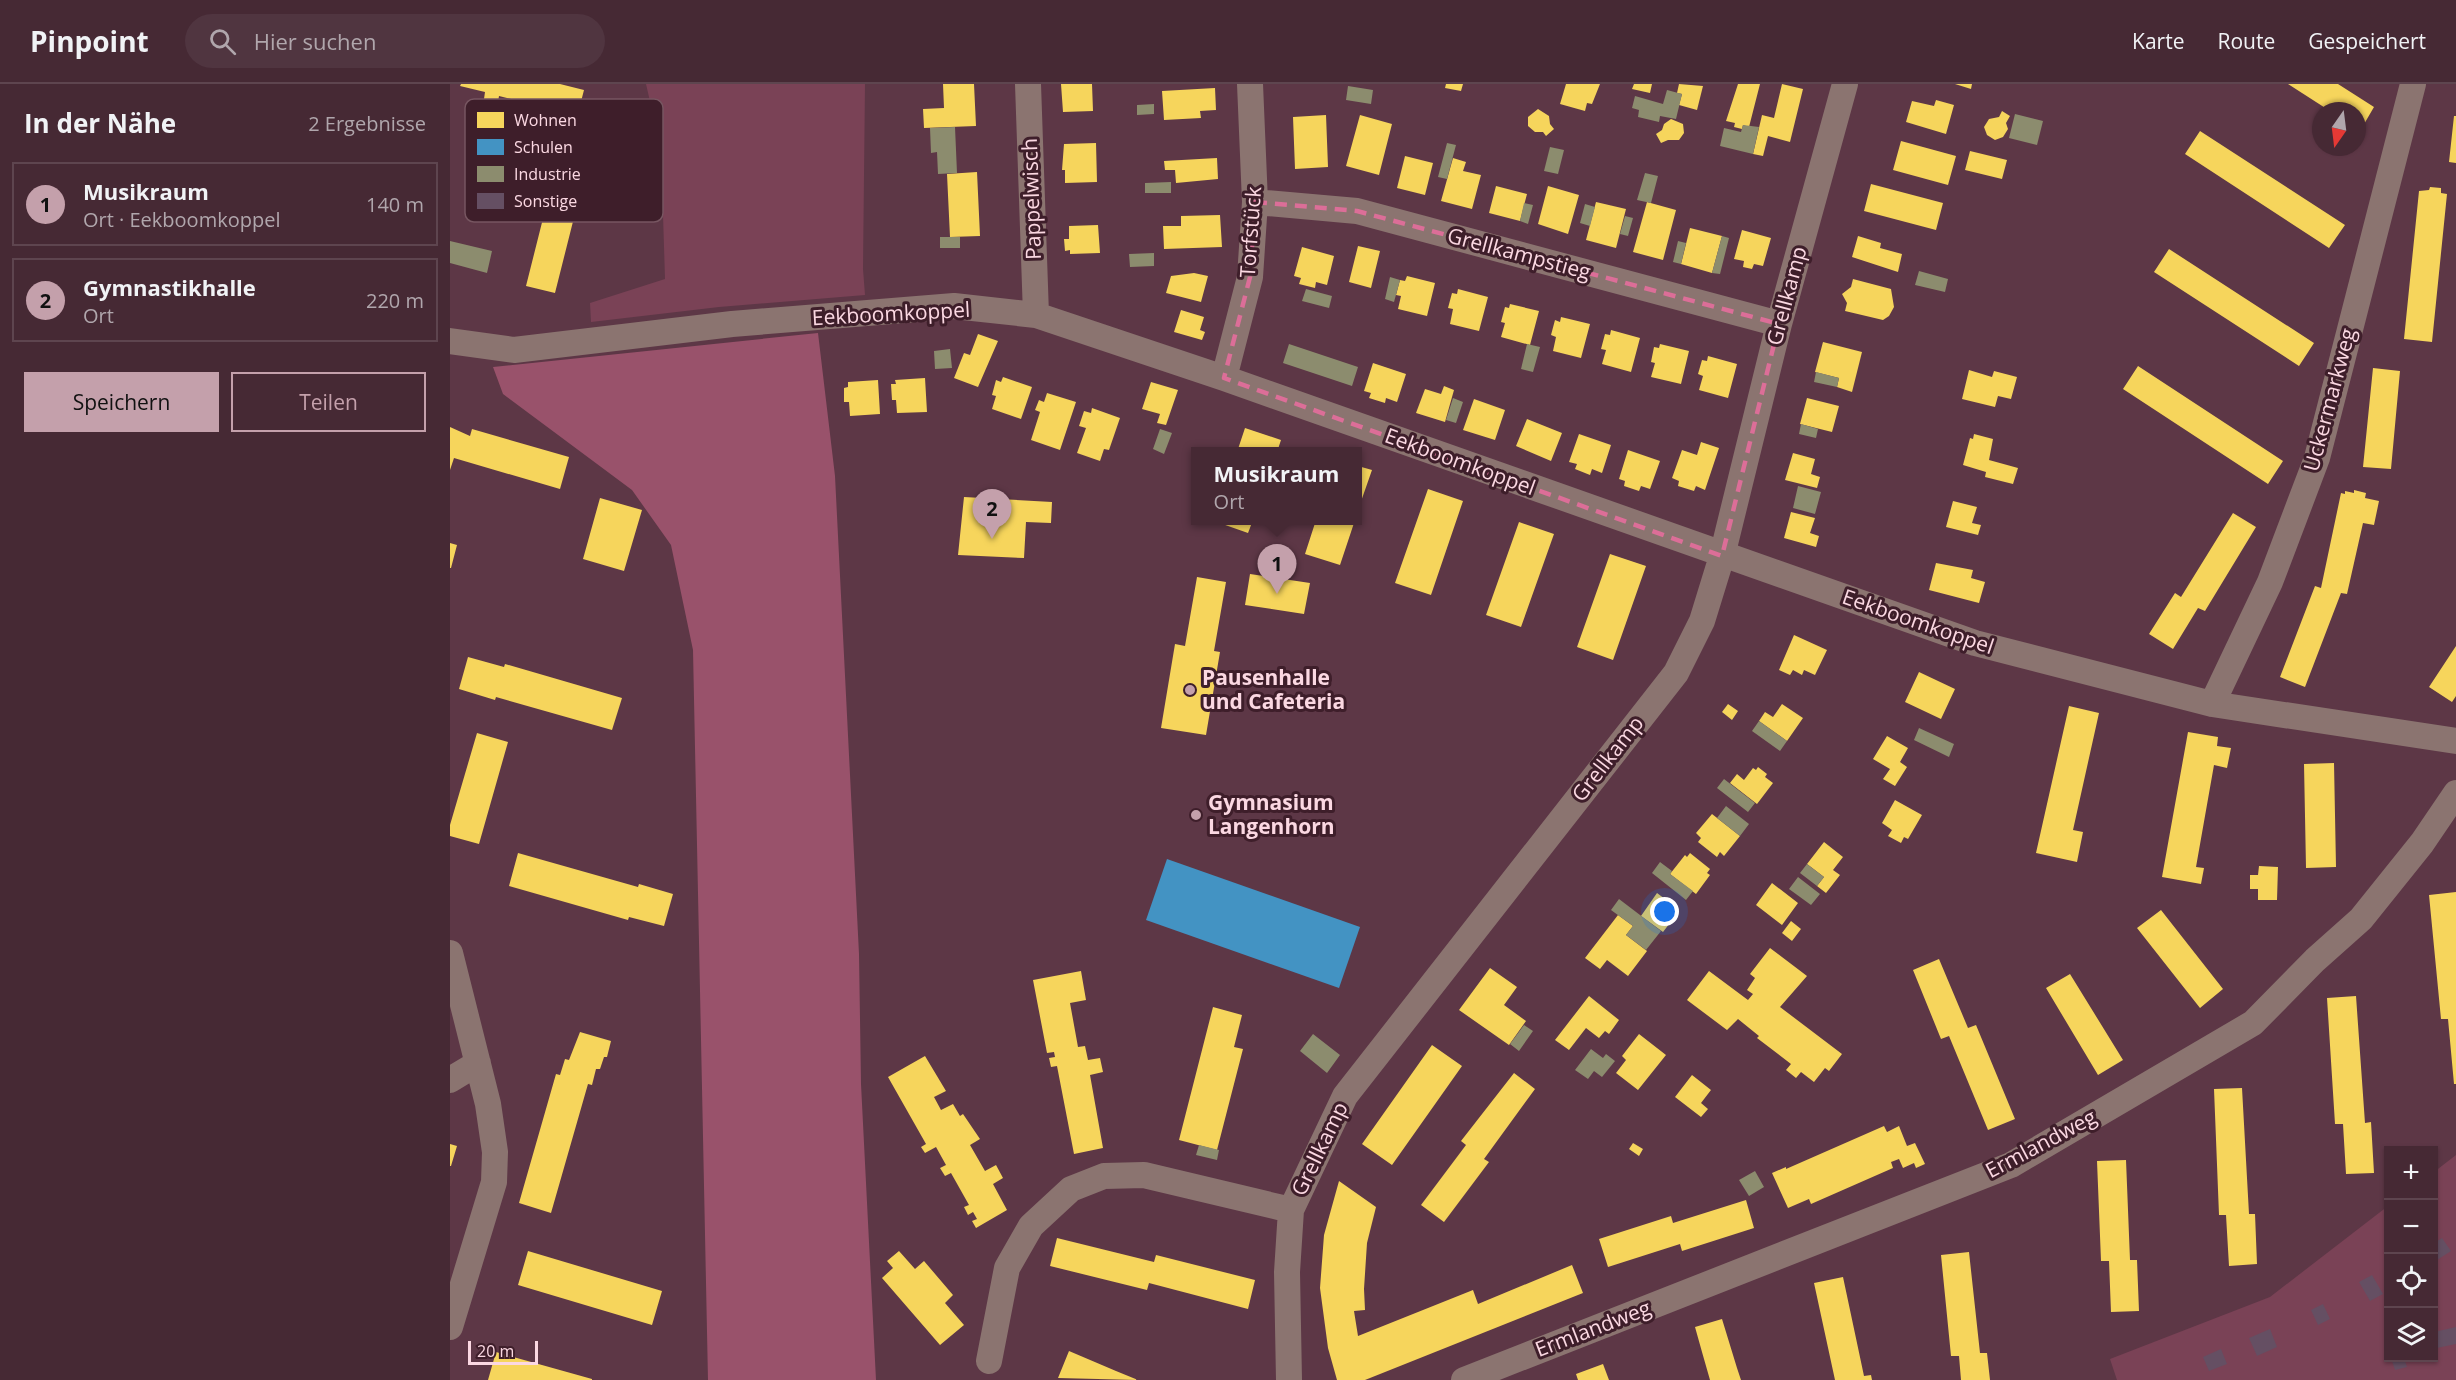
<!DOCTYPE html>
<html lang="de">
<meta charset="utf-8">
<style>
body{margin:0;font-family:"Open Sans",sans-serif;background:#503540;color:#f1f3f6}
.controls{position:absolute;right:18px;bottom:18px;display:grid;overflow:hidden;border-radius:0px;box-shadow:0 2px 4px #0004}
.controls button{width:54px;height:54px;display:grid;place-items:center;padding:0;border:0;border-bottom:2px solid #5e454f;background:#462934;color:#f1f3f6;font:30px sans-serif}
.compass{position:absolute;left:1862px;top:18px;width:54px;height:54px;border-radius:50%;background:#462934;box-shadow:0 2px 4px #0004;rotate:194deg}
.scale{position:absolute;left:18px;bottom:15px;width:70px;box-sizing:border-box;padding-left:6px;border:3px solid #fbd8e2;border-top:0;font-size:16px;line-height:21px;white-space:nowrap;color:#fbd8e2;-webkit-text-stroke:4px #3e1e2a;paint-order:stroke}
.you{position:absolute;left:1215px;top:828px;width:21px;height:21px;margin:-15px;border:4px solid #fff;border-radius:50%;background:#1a73e8;box-shadow:0 0 0 9px #1a73e833}
.badge{display:grid;place-items:center;width:39px;height:39px;border-radius:50%;background:#c4a0ab;color:#111;font-size:20px;font-weight:700}
.pin{position:absolute;translate:-50% -50px;filter:drop-shadow(0 2px 3px #0008)}
.pin::after{content:'';position:absolute;top:32px;width:21px;height:18px;background:inherit;clip-path:polygon(0 0,100% 0,50% 100%)}
.popup{position:absolute;left:741px;top:363px;width:171px;height:78px;box-sizing:border-box;display:grid;place-content:center;border-radius:0px;background:#462934;filter:drop-shadow(0 2px 4px #0005);font-size:20px;white-space:nowrap;color:#b0a6ac}
.popup b{font-size:22px;color:#f1f3f6}
.popup::after{content:'';position:absolute;left:50%;top:100%;margin-left:-12px;border:12px solid transparent;border-top-color:#462934}
.list{margin:0;padding:0;list-style:none}
h2{display:flex;justify-content:space-between;align-items:center;height:78px;margin:0;padding:0 24px;font-size:26px}
h2 small{font-size:20px;font-weight:400;color:#b0a6ac}
.list li{display:grid;grid-template-columns:39px 1fr auto;gap:18px;align-items:center;box-sizing:border-box;height:84px;margin:0 12px 12px;padding:0 12px;border:2px solid #5e454f;border-radius:0px}
.list b{display:block;font-size:22px;white-space:nowrap}
.list p{margin:0;font-size:20px;white-space:nowrap;color:#b0a6ac}
.list em{font-size:20px;font-style:normal;color:#b0a6ac}
.actions{display:flex;gap:12px;padding:18px 24px}
.actions a{flex:1;padding:14px 0;border:2px solid #c4a0ab;border-radius:0px;text-align:center;font-size:21px;color:#c4a0ab}
.actions .main{background:#c4a0ab;color:#111}
.icon{flex:none;width:33px;height:33px;fill:none;stroke:currentColor;stroke-width:2;stroke-linecap:round;stroke-linejoin:round}
.map{position:relative;flex:none;width:2006px;height:1296px;overflow:hidden}
header{display:flex;align-items:center;gap:36px;box-sizing:border-box;height:84px;padding:0 30px;background:#462934;border-bottom:2px solid #5e454f}
header strong{font-size:28px}
nav{display:flex;gap:33px;margin-inline-start:auto;font-size:21px}
.search{width:420px;height:54px;background:#503540;display:flex;align-items:center;gap:15px;box-sizing:border-box;padding:0 21px;border-radius:33px;color:#b0a6ac;font-size:22px}
main{display:flex}
aside{flex:1;background:#462934}
.map>svg:first-child{display:block}
.green{fill:#7a4256}
.forest{fill:#99526b}
.homes{fill:#f6d55c}
.schools{fill:#4393c3}
.industry{fill:#8c8c6e}
.building{fill:#654f63}
.lines{fill:none;stroke-linecap:round;stroke-linejoin:round}
.minor{stroke:#8b7470;stroke-width:26}
.marked{fill:none;stroke:#dc6e98;stroke-width:4.5;stroke-dasharray:12 8;stroke-linejoin:round}
.poi-dot{fill:#c4a0ab;stroke:#3e1e2a;stroke-width:2}
.labels{text-anchor:middle;stroke-width:6;stroke-linejoin:round;paint-order:stroke}
.street-label{font-size:21px;fill:#fbd8e2;stroke:#3e1e2a}
.poi-label{font-size:21px;font-weight:bold;fill:#fbd8e2;stroke:#3e1e2a;text-anchor:start}
.key{fill:#3e1e2a;stroke:#775661;stroke-width:1.5}
.key-label{font-size:16px;fill:#fbd8e2}
</style>
<header>
<strong>Pinpoint</strong>
<div class="search"><svg class="icon" aria-label="search" viewBox="0 0 24 24"><circle cx="10" cy="10" r="6"/><path d="M15 15l6 6"/></svg>Hier suchen</div>
<nav><a>Karte</a><a>Route</a><a>Gespeichert</a></nav>
</header>
<main>
<aside>
<h2>In der Nähe<small>2 Ergebnisse</small></h2>
<ul class="list">
<li><span class="badge">1</span><div><b>Musikraum</b><p>Ort · Eekboomkoppel</p></div><em>140 m</em></li>
<li><span class="badge">2</span><div><b>Gymnastikhalle</b><p>Ort</p></div><em>220 m</em></li>
</ul>
<div class="actions"><a class="main">Speichern</a><a>Teilen</a></div>
</aside>
<div class="map">
<svg width="2006" height="1296" viewBox="0 0 2006 1296">
<rect width="100%" height="100%" fill="#5d3746"/>
<path class="green" d="M196,0H415L413,185L415,211L269,223L141,238L140,219L215,195L211,65Z
M2006,1071V1296H1667L1660,1275L1820,1213L1938,1122V1274H1984V1088Z"/>
<path class="forest" d="M368,249L385,392L409,870L411,1000L426,1296H258L243,566L221,461L182,406L53,310L43,283Z"/>
<path class="homes" d="M11,0H110L134,6L126,37L111,33L112,27L89,21L87,27L73,24L74,18L49,12L48,18L34,15L35,8L10,2Z
M493,0H524L526,42L474,44L473,25L494,24Z
M611,0H642L643,27L613,28Z
M996,0H1013L1011,7L995,4Z
M1116,0H1150L1142,20L1137,19L1135,27L1110,20Z
M1184,0H1202L1200,9L1182,5Z
M1229,0L1253,2L1247,26L1229,21L1232,10L1227,9Z
M1288,0H1310L1299,43L1293,41L1292,45L1284,43L1285,39L1276,37Z
M1332,0L1353,5L1340,58L1318,52L1313,72L1303,70L1312,31L1324,34Z
M1505,0H1522L1521,5Z
M1838,0H1888L1924,23L1910,47L1907,45V27H1880Z
M765,4L766,26L750,27L751,34L714,36L712,7Z
M1486,16L1504,21L1496,50L1456,38L1462,17L1484,22Z
M1088,25L1099,32L1100,40L1104,45L1096,52L1093,48H1085L1078,42V33Z
M1552,27L1560,32L1556,39L1558,45L1553,53L1545,56L1537,51L1534,43L1539,35L1549,33Z
M876,31L878,83L845,85L843,33Z
M910,31L942,40L929,91L896,82Z
M2004,32H2006V79L1999,78Z
M1221,35L1233,40L1234,49L1229,56H1218L1211,59L1206,50L1212,46L1214,40Z
M1750,47L1895,141L1879,164L1735,70Z
M1451,57L1506,72L1498,101L1443,86Z
M112,59L141,66L105,209L76,202Z
M646,59L647,98L615,99V86H612L614,60Z
M1520,67L1557,76L1552,95L1515,86Z
M955,72L983,79L975,111L947,104Z
M767,74L768,95L726,99L725,86H715L714,77Z
M1003,74L1016,78L1013,87L1031,91L1022,125L991,117Z
M527,88L530,152L500,153L497,90Z
M1421,100L1493,119L1486,146L1414,127Z
M1046,102L1077,110L1070,137L1039,129Z
M1098,102L1129,111L1118,150L1088,140Z
M1980,103L1991,104V109L1997,110L1982,258L1954,255L1969,107L1979,106Z
M1146,118L1176,125L1166,164L1136,156Z
M1197,118L1226,126L1213,176L1183,168Z
M770,131L772,163L714,165L713,142H731V132Z
M648,141L650,169L620,170V166L615,167L614,155H619V142Z
M1240,144L1272,152L1262,189L1231,180Z
M1292,146L1321,154L1313,182L1304,180L1302,185L1293,183L1294,177L1284,175Z
M1408,152L1431,159L1430,164L1452,170L1448,188L1402,173Z
M908,162L930,167L921,204L899,198Z
M852,163L884,172L877,201L866,198L865,204L849,200L851,194L844,192Z
M1719,165L1864,259L1849,282L1704,188Z
M744,189L758,192L751,218L716,209L721,192Z
M957,192L985,199L977,232L948,225L951,212L946,211L950,196L955,197Z
M1403,195L1441,205L1444,223L1439,232L1433,236L1395,227L1397,219L1392,210L1401,203Z
M1008,205L1038,213L1029,247L1000,240L1003,225L998,224L1002,209L1007,210Z
M1060,220L1089,227L1080,261L1051,253L1055,239L1051,238L1055,223L1059,224Z
M731,226L754,233L750,246L755,248L752,256L724,248Z
M1111,233L1140,240L1131,274L1103,267L1106,253L1101,251L1105,236L1110,238Z
M1161,246L1190,254L1181,288L1152,280L1156,266L1151,265L1155,250L1160,251Z
M528,250L548,257L528,303L504,294L514,269L520,271Z
M1373,258L1412,268L1402,308L1387,303L1389,294L1365,288Z
M1210,260L1239,267L1231,300L1201,293L1205,279L1201,278L1204,263L1209,264Z
M1258,272L1287,280L1278,314L1249,306L1253,292L1248,290L1252,276L1257,277Z
M923,279L956,290L947,318L936,314L935,319L919,314L921,309L914,307Z
M1688,282L1833,377L1818,400L1673,305Z
M1923,284L1950,287L1941,385L1913,383Z
M1519,286L1542,293L1544,287L1567,293L1561,315L1548,312L1545,323L1512,315Z
M553,293L582,303L571,335L542,325L546,312L542,311L546,296L551,298Z
M475,294L477,328L447,329L446,316H442L441,300H446L445,296Z
M428,296L430,330L400,332L399,318H394V304L398,303V298Z
M701,298L728,306L716,341L707,339L710,330L692,325Z
M994,302L1004,306L995,338L966,329L975,305L991,310Z
M597,309L626,318L610,366L581,356L590,328L585,326L589,316L594,318Z
M1357,314L1389,322L1382,348L1350,340Z
M1024,315L1055,326L1045,356L1013,346Z
M642,324L670,334L659,366L654,365L650,377L627,369L636,344L629,342L634,327L641,329Z
M1077,335L1112,349L1101,377L1066,362Z
M0,343L20,352L22,345L119,373L110,405L4,374L0,386Z
M795,344L831,356L827,368H787Z
M1129,350L1161,361L1152,389L1142,385L1140,391L1125,385L1127,380L1119,378Z
M1524,350L1543,355L1539,376L1568,384L1563,400L1535,393L1536,388L1513,381L1520,354L1523,355Z
M1251,358L1269,364L1255,406L1246,402L1244,407L1228,402L1229,397L1222,394L1232,366L1247,371Z
M1178,366L1210,377L1200,405L1191,402L1189,407L1174,402L1175,397L1169,395Z
M1343,369L1365,375L1361,390L1370,393L1367,404L1335,396Z
M908,382L922,386L908,426Z
M978,405L1013,417L981,511L945,499Z
M1904,406L1916,409L1915,414L1929,417L1924,441L1913,439L1897,510L1891,509L1855,603L1830,593L1865,502L1871,504L1891,409L1895,410V407L1904,409Z
M514,413L602,418L601,439L576,438L574,474L508,471Z
M150,414L192,426L174,487L133,475Z
M1503,417L1527,423L1522,439L1531,441L1528,451L1496,443Z
M1341,428L1365,434L1360,449L1369,452L1366,463L1334,454Z
M1783,429L1806,443L1755,527L1748,524L1723,565L1699,550L1725,509L1731,513Z
M761,436H803L798,449Z
M866,436H905L890,481L855,470Z
M1069,438L1104,450L1071,543L1036,531Z
M0,459L7,461L1,484H0Z
M1160,470L1196,482L1163,576L1127,563Z
M1486,479L1523,486L1521,494L1535,498L1529,519L1479,506Z
M800,490L860,499L854,530L795,521Z
M747,493L776,498L764,567L770,568L756,651L711,644L725,560L735,562Z
M1344,551L1377,566L1365,591L1354,586L1352,591L1343,586L1340,591L1329,586Z
M2006,562V612L2002,618L1979,603Z
M18,573L54,583L55,580L172,614L162,646L46,613L45,616L9,605Z
M1469,588L1505,605L1491,635L1455,618Z
M1278,620L1288,627L1282,636L1272,628Z
M1332,620L1353,634L1337,657L1309,637L1315,628L1323,633Z
M1619,622L1649,629L1623,746L1633,748L1627,778L1586,769Z
M1738,648L1768,653L1767,662L1781,664L1777,684L1764,681L1746,783L1754,784L1751,800L1712,793Z
M27,649L58,658L29,760L0,752V741Z
M1437,652L1458,664L1450,678L1457,683L1445,702L1433,695L1440,685L1423,675Z
M1884,679L1886,783L1856,784L1854,680Z
M1308,683L1317,690L1315,693L1323,699L1307,720L1280,699L1287,690L1294,696L1303,684L1306,686Z
M1445,716L1472,731L1458,755L1454,753L1451,759L1438,752L1442,746L1432,739Z
M1262,730L1290,752L1274,772L1270,768L1267,773L1248,758L1251,754L1246,749Z
M1374,758L1393,773L1383,786L1390,791L1376,809L1367,802L1374,793L1357,780Z
M68,769L188,803L189,800L223,810L214,842L179,833L178,836L59,802Z
M1240,769L1260,785L1257,789L1260,791L1246,810L1220,790L1235,771L1237,773Z
M1809,782L1828,783L1827,816H1808V805H1800V791H1808Z
M1322,799L1348,819L1332,841L1306,821Z
M2006,808V1000H2004L1998,935H1991L1979,811Z
M1207,809L1219,818L1215,823L1226,831L1213,848L1191,832Z
M1711,826L1773,905L1750,924L1687,844Z
M1168,831L1183,842L1176,851L1197,867L1178,892L1157,876L1150,885L1135,874Z
M1341,837L1351,845L1342,857L1332,849Z
M1320,864L1357,892L1330,923L1392,970L1379,987L1375,984L1364,998L1351,988L1346,994L1336,986L1341,980L1307,954L1309,952L1288,935L1277,946L1237,916L1259,887L1298,916L1303,910L1297,906L1305,894L1300,890Z
M1489,875L1518,944L1526,941L1565,1035L1538,1046L1499,952L1491,955L1463,886Z
M1040,884L1067,903L1054,921L1076,937L1059,961L1009,926Z
M631,887L636,916L620,919L628,963L635,962L638,976L650,974L653,988L640,991L653,1064L624,1070L607,982L601,983L599,974L605,973L604,968L597,969L583,896Z
M1620,890L1673,976L1648,991L1596,904Z
M1139,912L1169,936L1159,950L1155,947L1149,954L1136,944L1119,966L1105,956Z
M1906,912L1915,1039L1921,1038L1924,1089L1896,1090L1893,1040H1885L1877,914Z
M763,923L792,931L784,963L793,965L767,1066L729,1056Z
M130,948L161,957L157,973H154L150,985H146L142,1001L138,1000L101,1129L69,1119L106,990L110,991L115,975L119,976Z
M1189,950L1216,971L1188,1006L1166,989L1176,976L1172,972Z
M982,961L1012,982L942,1081L912,1060Z
M475,972L496,1007L484,1013L491,1026L503,1020L510,1032L513,1030L530,1055L520,1061L535,1087L546,1081L553,1094L543,1100L557,1126L526,1144L522,1137L527,1135L523,1128L518,1131L514,1123L519,1121L501,1089L495,1092L490,1084L496,1081L486,1063L475,1069L471,1063L476,1060L438,993Z
M1064,989L1085,1005L1034,1075L1039,1078L994,1138L971,1121L1016,1061L1011,1057Z
M1242,991L1261,1006L1251,1019L1258,1025L1251,1033L1225,1013Z
M1792,1004L1799,1130H1805L1807,1180L1779,1182L1776,1131H1769L1764,1005Z
M1434,1042L1437,1048L1449,1042L1457,1062L1465,1059L1475,1080L1466,1084L1464,1079L1453,1084L1449,1075L1441,1078L1443,1084L1361,1120L1359,1115L1338,1124L1322,1089L1336,1083V1085Z
M1183,1059L1193,1065L1189,1072L1179,1065Z
M0,1060L7,1062L1,1082H0Z
M1676,1076L1680,1176H1687L1689,1227L1661,1228L1659,1177H1651L1647,1077Z
M889,1097L926,1123L917,1159L914,1205L915,1226L904,1227L908,1252L1023,1206L1028,1220L1122,1181L1133,1209L915,1296H887L878,1264L870,1204L874,1151Z
M1296,1116L1304,1144L1232,1167L1230,1160L1158,1183L1149,1155L1221,1132L1223,1139Z
M607,1154L704,1178L706,1171L805,1196L798,1225L699,1199L697,1206L600,1182Z
M78,1167L212,1207L202,1241L68,1201Z
M449,1167L465,1185L474,1177L503,1211L495,1219L514,1241L490,1261L432,1194L443,1184L437,1177Z
M1519,1168L1530,1269H1537L1540,1296H1511L1509,1272H1501L1491,1171Z
M1393,1193L1414,1292L1421,1291L1422,1296H1385L1364,1199Z
M1272,1235L1287,1284L1291,1296H1260L1252,1268L1245,1243Z
M619,1267L666,1287L688,1296L608,1294Z
M46,1268L142,1295V1296H38Z
M1153,1280L1159,1296H1128L1126,1290Z"/>
<path class="schools" d="M717,775L910,843L889,904L696,836Z"/>
<path class="industry" d="M898,2L923,6L921,20L896,16Z
M1217,6L1232,10L1226,35L1210,32L1209,38L1188,33L1189,26L1182,24L1185,12L1213,20Z
M704,20V30L687,31V21Z
M1565,30L1593,37L1587,61L1559,54Z
M1293,41L1309,43L1303,70L1270,62L1274,44L1291,48Z
M505,43L507,89L488,90L487,68L481,69L480,44Z
M997,59L1006,61L997,95L988,93Z
M1100,63L1114,66L1108,90L1094,87Z
M1195,89L1208,92L1201,119L1187,116Z
M721,98V109H695V99Z
M1074,119L1083,121L1078,140L1070,137Z
M1135,120L1145,123L1140,142L1130,139Z
M1175,132L1183,134L1178,152L1170,150Z
M1272,152L1279,154L1270,190L1262,189Z
M490,153H510V164H490Z
M0,157L42,167L37,189L0,179Z
M1228,157L1236,159L1231,180L1223,178Z
M704,169V182L680,183L679,170Z
M1469,187L1498,195L1495,208L1465,201Z
M940,193L950,196L944,218L935,215Z
M856,205L882,212L879,224L852,217Z
M839,260L908,283L902,302L833,279Z
M1077,260L1090,263L1083,288L1071,285Z
M500,265L502,284L485,285L484,267Z
M1366,288L1389,294L1387,303L1364,298Z
M1003,314L1013,318L1006,339L996,336Z
M1351,340L1368,345L1366,354L1349,350Z
M710,345L722,349L714,370L703,365Z
M1348,402L1371,408L1365,430L1343,424Z
M1309,637L1337,657L1330,667L1302,647Z
M1469,644L1504,660L1499,673L1464,656Z
M1274,695L1305,719L1298,728L1267,704Z
M1276,722L1299,740L1290,752L1267,734Z
M1210,778L1222,787L1220,790L1243,807L1236,816L1202,789Z
M1357,780L1374,793L1367,802L1350,789Z
M1348,793L1370,810L1361,821L1339,805Z
M1169,815L1211,847L1196,866L1176,851L1183,842L1161,826Z
M1074,941L1083,947L1069,967L1060,960Z
M863,950L890,971L877,989L850,967Z
M1141,965L1153,974L1156,970L1165,977L1152,993L1144,987L1138,995L1125,986Z
M749,1061L769,1066L767,1076L746,1071Z
M1305,1087L1314,1103L1299,1112L1289,1096Z"/>
<path class="building" d="M1992,1154L2001,1167L1984,1178V1159Z
M1922,1191L1933,1210L1920,1217L1909,1198Z
M1873,1220L1880,1235L1868,1241L1861,1226Z
M2006,1243V1260L1987,1264L1984,1248Z
M1820,1245L1827,1263L1807,1272L1799,1254Z
M1771,1265L1777,1280L1759,1287L1753,1273Z
M1941,1274H1954L1957,1283L1945,1286Z"/>
<g class="lines">
<path class="minor" d="M578,0L586,231
M805,118L907,127L1329,240
M0,257L64,266L282,240L504,222L586,231L774,294L1525,559L1762,620L2006,657
M774,294L800,193L805,118L800,0
M1762,620L1820,498L1867,374L1963,0
M0,869L38,1020L45,1068L44,1098L0,1243
M0,996L28,979
M539,1277L557,1184L581,1142L621,1105L654,1092L694,1091L841,1126
M839,1296L837,1188L841,1126L895,1012L1226,589L1252,537L1272,472L1329,240L1395,0
M1014,1296L1561,1081L1803,939L1865,876L1911,835L1972,759L2006,709"/>
</g>
<path class="marked" d="M805,118L907,127L1329,240L1272,472L774,294L800,193Z"/>
<g class="poi-dot">
<circle cx="740" cy="606" r="6"/>
<circle cx="746" cy="731" r="6"/>
</g>
<g class="labels">
<g class="street-label">
<text transform="translate(582 115) rotate(-92)" y="7">Pappelwisch</text>
<text transform="translate(801 148) rotate(-86)" y="7">Torfstück</text>
<text transform="translate(1069 170) rotate(15)" y="7">Grellkampstieg</text>
<text transform="translate(1337 212) rotate(-75)" y="7">Grellkamp</text>
<text transform="translate(441 230) rotate(-3)" y="7">Eekboomkoppel</text>
<text transform="translate(1880 316) rotate(-75)" y="7">Uckermarkweg</text>
<text transform="translate(1010 378) rotate(20)" y="7">Eekboomkoppel</text>
<text transform="translate(1468 538) rotate(19)" y="7">Eekboomkoppel</text>
<text transform="translate(1158 675) rotate(-52)" y="7">Grellkamp</text>
<text transform="translate(1591 1060) rotate(-28)" y="7">Ermlandweg</text>
<text transform="translate(870 1065) rotate(-64)" y="7">Grellkamp</text>
<text transform="translate(1143 1245) rotate(-21)" y="7">Ermlandweg</text>
</g>
<g class="poi-label">
<text x="752" y="601">Pausenhalle<tspan x="752" dy="24">und Cafeteria</tspan></text>
<text x="758" y="726">Gymnasium<tspan x="758" dy="24">Langenhorn</tspan></text>
</g>
</g>
<rect x="15" y="15" width="198" height="123" rx="9" class="key"/>
<rect x="27" y="28" width="27" height="16" fill="#f6d55c"/>
<rect x="27" y="55" width="27" height="16" fill="#4393c3"/>
<rect x="27" y="82" width="27" height="16" fill="#8c8c6e"/>
<rect x="27" y="109" width="27" height="16" fill="#654f63"/>
<g class="key-label">
<text x="64" y="42">Wohnen</text>
<text x="64" y="69">Schulen</text>
<text x="64" y="96">Industrie</text>
<text x="64" y="123">Sonstige</text>
</g>
</svg>
<div class="controls">
<button>+</button>
<button>−</button>
<button><svg class="icon" aria-label="locate" viewBox="0 0 24 24"><circle cx="12" cy="12" r="6"/><path d="M12 2v4M12 18v4M2 12h4M18 12h4"/></svg></button>
<button><svg class="icon" aria-label="layers" viewBox="0 0 24 24"><path d="M12 4l9 5-9 5-9-5zM3 14l9 5 9-5"/></svg></button>
</div>
<svg class="compass" viewBox="-18 -18 36 36"><path d="M0-13l5 13h-10z" fill="#e53935"/><path d="M0 13l5-13h-10z" fill="#b0a6ac"/></svg>
<div class="scale">20 m</div>
<div class="you"></div>
<div class="pin badge" style="left:827px;top:510px">1</div>
<div class="popup"><b>Musikraum</b>Ort</div>
<div class="pin badge" style="left:542px;top:455px">2</div>
</div>
</main>
